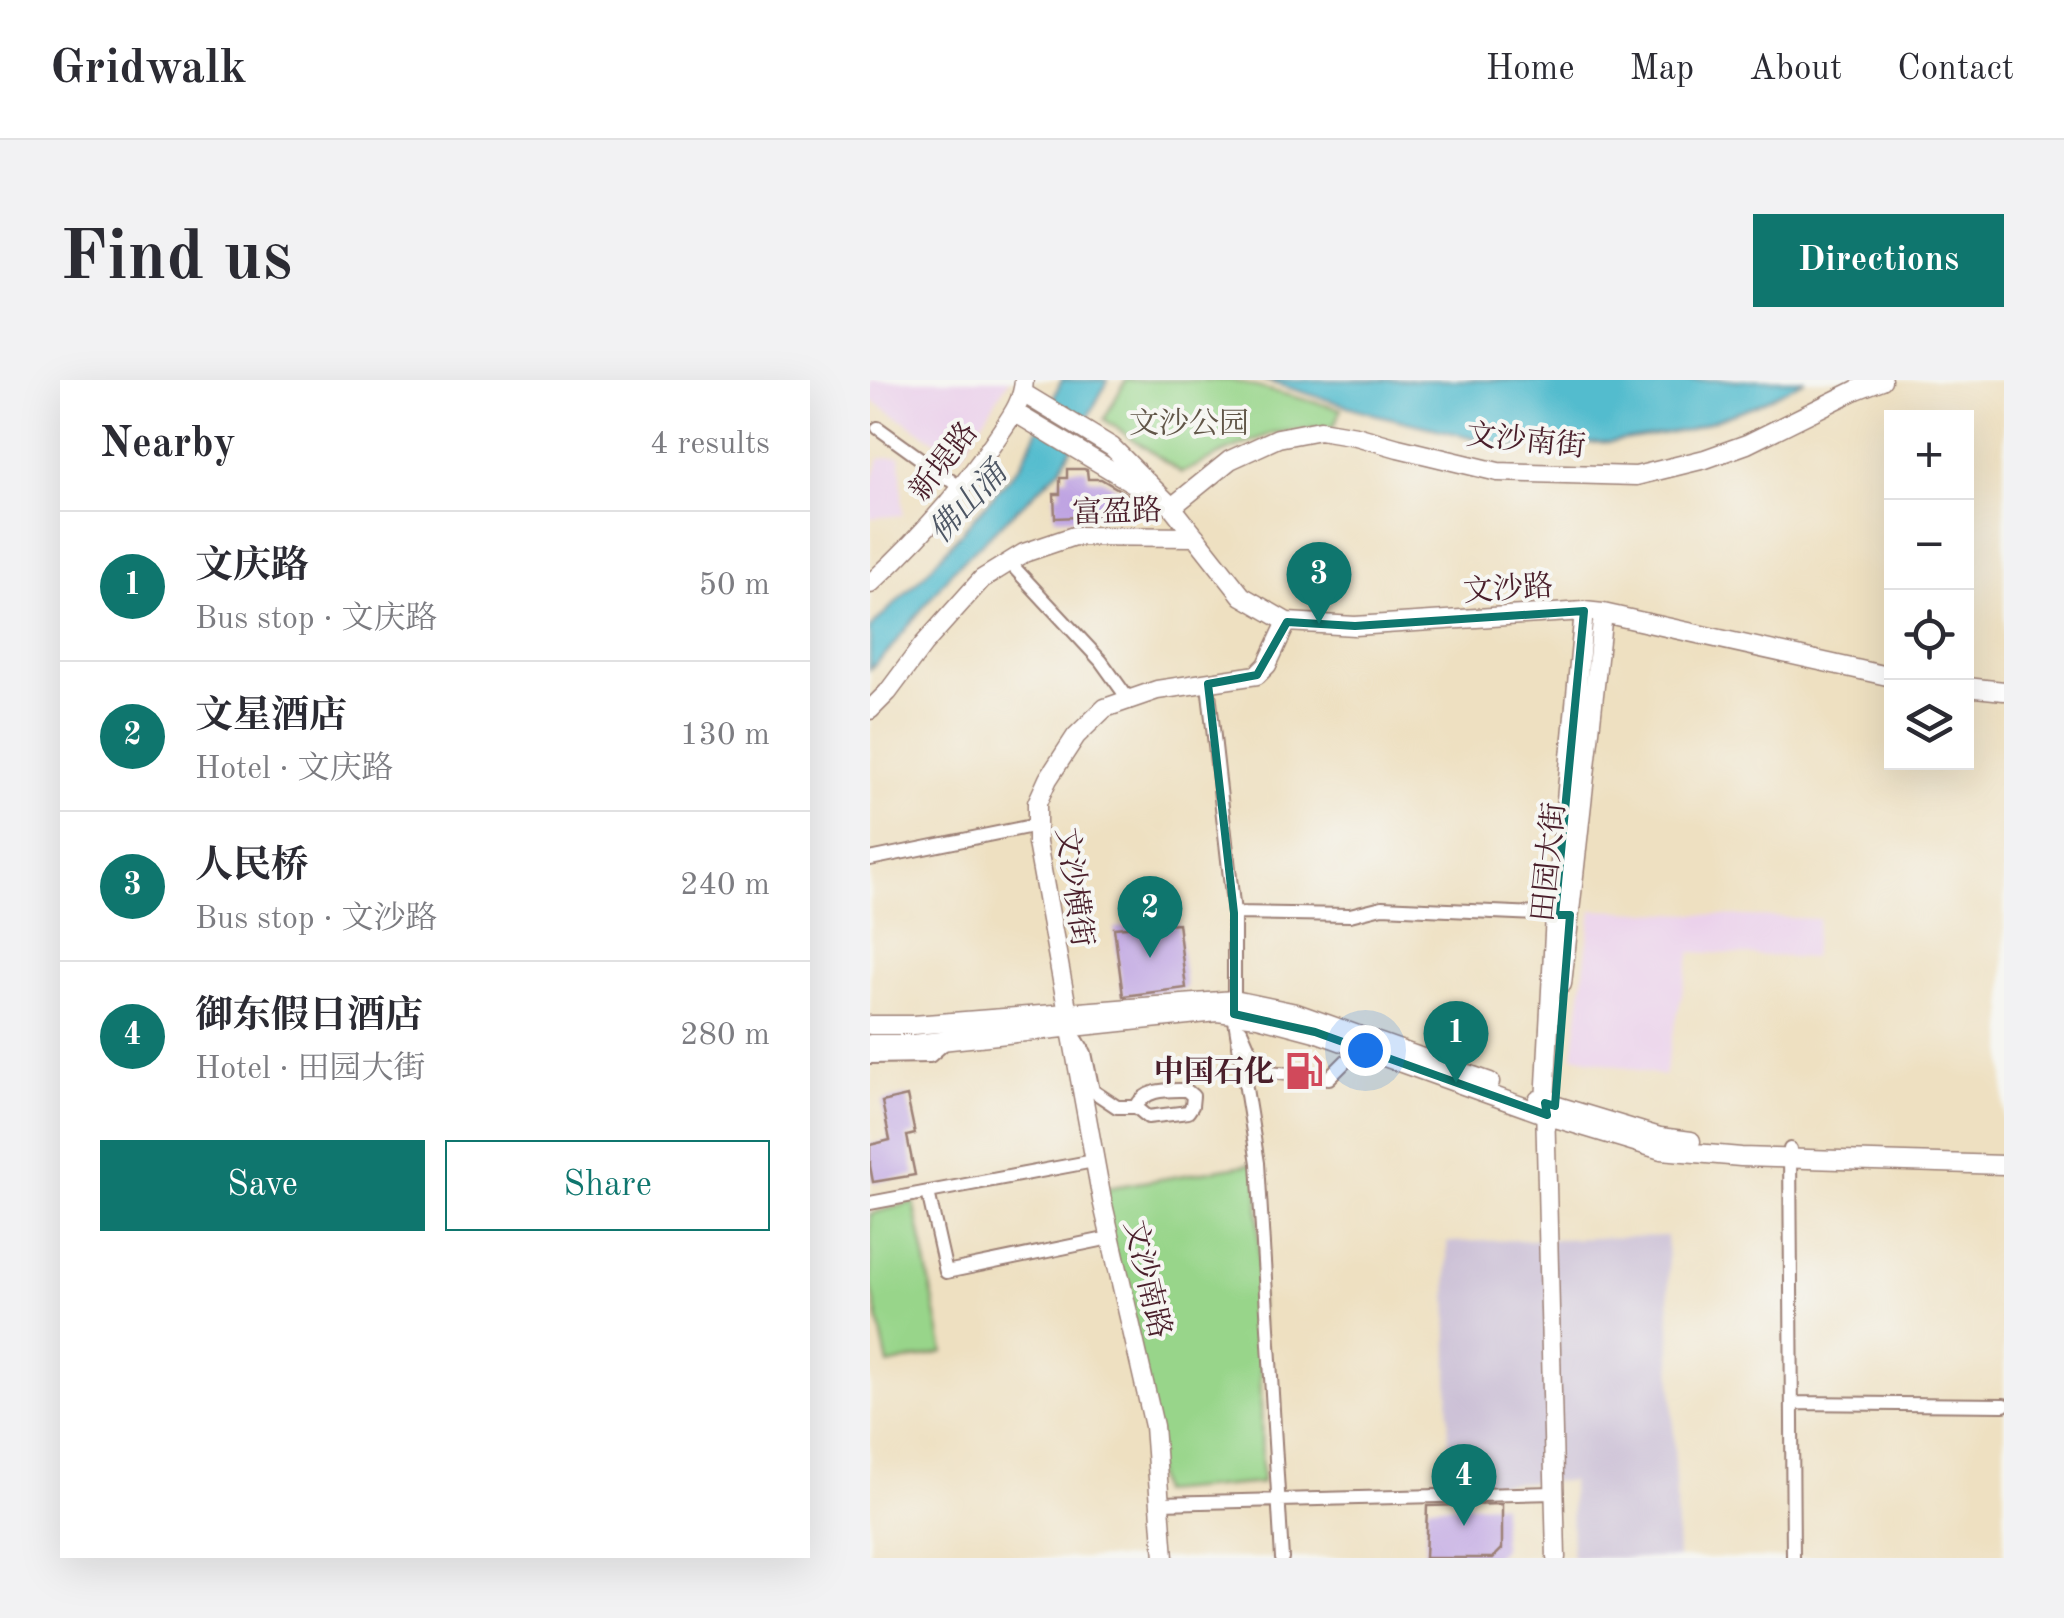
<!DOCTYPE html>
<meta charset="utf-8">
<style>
body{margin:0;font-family:"Old Standard TT","Noto Serif SC",serif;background:#f2f2f3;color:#2b2b33}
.controls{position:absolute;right:30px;top:30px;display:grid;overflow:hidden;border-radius:0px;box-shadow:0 10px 40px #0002}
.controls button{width:90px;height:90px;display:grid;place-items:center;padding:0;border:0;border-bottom:2px solid #e1e1e2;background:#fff;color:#2b2b33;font:50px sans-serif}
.you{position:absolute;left:495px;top:670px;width:35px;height:35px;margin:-25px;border:8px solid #fff;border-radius:50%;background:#1a73e8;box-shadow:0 0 0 15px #1a73e833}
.badge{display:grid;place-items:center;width:65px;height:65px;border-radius:50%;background:#0f766e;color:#fff;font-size:32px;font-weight:700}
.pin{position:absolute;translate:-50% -82px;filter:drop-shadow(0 2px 5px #0008)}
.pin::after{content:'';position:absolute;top:52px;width:35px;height:30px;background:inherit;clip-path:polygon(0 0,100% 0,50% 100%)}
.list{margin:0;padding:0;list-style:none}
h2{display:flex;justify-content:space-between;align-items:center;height:130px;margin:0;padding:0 40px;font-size:42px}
h2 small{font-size:32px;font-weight:400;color:#7c7c81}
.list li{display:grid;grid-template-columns:65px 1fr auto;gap:30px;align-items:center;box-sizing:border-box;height:150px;padding:0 40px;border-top:2px solid #e1e1e2}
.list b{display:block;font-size:38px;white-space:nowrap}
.list p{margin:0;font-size:32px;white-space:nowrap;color:#7c7c81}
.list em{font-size:32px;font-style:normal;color:#7c7c81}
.actions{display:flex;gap:20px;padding:30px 40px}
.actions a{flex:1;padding:22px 0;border:2px solid #0f766e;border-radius:0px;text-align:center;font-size:35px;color:#0f766e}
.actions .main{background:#0f766e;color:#fff}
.icon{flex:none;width:55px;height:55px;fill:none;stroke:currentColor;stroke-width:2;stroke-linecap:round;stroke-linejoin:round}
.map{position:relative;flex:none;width:1134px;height:1178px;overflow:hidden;border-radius:0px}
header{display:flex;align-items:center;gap:60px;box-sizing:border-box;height:140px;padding:0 50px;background:#fff;border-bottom:2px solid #e1e1e2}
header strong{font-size:48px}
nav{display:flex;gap:55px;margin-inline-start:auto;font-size:35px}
.intro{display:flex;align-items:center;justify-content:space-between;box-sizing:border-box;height:240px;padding:0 60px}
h1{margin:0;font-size:70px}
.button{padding:25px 45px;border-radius:0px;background:#0f766e;color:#fff;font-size:35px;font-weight:700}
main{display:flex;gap:60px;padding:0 60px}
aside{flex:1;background:#fff;border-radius:0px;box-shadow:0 10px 40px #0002}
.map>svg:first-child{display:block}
.built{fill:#ebd1eb}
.industrial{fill:#cbbfd5}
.green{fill:#98d58a;stroke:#717a5a;stroke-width:2.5}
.water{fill:#52bcce;stroke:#4e6e7c;stroke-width:2.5}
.building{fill:#bfa4e2}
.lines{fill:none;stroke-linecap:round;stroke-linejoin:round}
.street-casing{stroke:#9c8076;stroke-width:16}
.secondary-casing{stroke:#9c8076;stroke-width:21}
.street{stroke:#fff;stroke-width:12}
.secondary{stroke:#fff;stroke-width:18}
.marked{fill:none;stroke:#0f766e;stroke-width:8;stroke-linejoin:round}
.labels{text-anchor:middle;stroke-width:8;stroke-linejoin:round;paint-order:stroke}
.park-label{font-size:30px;fill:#615648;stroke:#f6f6f2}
.street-label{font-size:30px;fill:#4a1f2b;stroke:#f6f6f2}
.poi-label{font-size:30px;font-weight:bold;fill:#4a1f2b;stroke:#f6f6f2;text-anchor:end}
.water-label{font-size:32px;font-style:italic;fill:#4d5664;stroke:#f6f6f2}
</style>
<header>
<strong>Gridwalk</strong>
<nav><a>Home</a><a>Map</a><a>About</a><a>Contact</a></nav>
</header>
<div class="intro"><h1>Find us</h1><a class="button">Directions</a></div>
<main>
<aside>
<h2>Nearby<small>4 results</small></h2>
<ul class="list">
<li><span class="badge">1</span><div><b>文庆路</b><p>Bus stop · 文庆路</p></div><em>50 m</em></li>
<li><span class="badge">2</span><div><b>文星酒店</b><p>Hotel · 文庆路</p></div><em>130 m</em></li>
<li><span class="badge">3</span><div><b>人民桥</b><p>Bus stop · 文沙路</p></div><em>240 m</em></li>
<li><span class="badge">4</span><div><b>御东假日酒店</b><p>Hotel · 田园大街</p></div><em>280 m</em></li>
</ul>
<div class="actions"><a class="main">Save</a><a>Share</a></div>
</aside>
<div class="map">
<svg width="1134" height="1178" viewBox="0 0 1134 1178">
<rect width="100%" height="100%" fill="#f6f6f2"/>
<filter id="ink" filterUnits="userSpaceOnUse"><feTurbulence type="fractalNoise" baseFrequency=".01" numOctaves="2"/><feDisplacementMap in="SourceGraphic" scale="20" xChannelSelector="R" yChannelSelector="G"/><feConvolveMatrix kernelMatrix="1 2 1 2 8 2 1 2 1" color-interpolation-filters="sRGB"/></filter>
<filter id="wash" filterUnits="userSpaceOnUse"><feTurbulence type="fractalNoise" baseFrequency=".0048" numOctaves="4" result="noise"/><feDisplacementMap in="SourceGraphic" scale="40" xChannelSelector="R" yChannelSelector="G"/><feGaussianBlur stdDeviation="2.25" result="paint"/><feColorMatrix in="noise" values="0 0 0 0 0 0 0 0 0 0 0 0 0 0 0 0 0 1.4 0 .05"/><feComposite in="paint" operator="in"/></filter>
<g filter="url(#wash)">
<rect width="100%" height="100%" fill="#eee0c1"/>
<path class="built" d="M0,0H139L90,77L0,19Z
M30,76L33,135L0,138V107L10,78Z
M722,530L949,539L942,578L821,572L794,696L703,676Z"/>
<path class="industrial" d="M797,856L808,1178H702L701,1101L579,1104L577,862Z"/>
<path class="green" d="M256,0H360L471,29L464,46L403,53L351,74L312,93L234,39Z
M388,783L392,1103L289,1112L230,809Z
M44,822L74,972L18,985L0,900V834Z"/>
<path class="water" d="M192,0H238L190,89L82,191L17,273L0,289V248L55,194L151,84Z
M393,0H935L886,25L817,50L740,62L639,66L504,34Z"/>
<g id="blocks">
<path class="building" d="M197,89H214L217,90L218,99H231L260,116L261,135L185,138L184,114H190V98H197Z
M308,543L316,608L253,616L244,548Z
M37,716L45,754L37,756L45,795L3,802L0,786V765L20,760L12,722Z
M632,1124V1169L623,1178H555L557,1126Z"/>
</g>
</g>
<g filter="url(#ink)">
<use href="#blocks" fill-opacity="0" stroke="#9c8076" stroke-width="2.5"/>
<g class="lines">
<g class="street-casing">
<path id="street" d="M8,48L91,108
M139,182L231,281L259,320
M338,304L364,533V634L388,783L412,1178
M0,479L167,445
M364,533L480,535L512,527L691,535
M371,650L389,691L459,698L489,668
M207,660L215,673L223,711L247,727H266L278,737L318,732L322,726L323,716L316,710C297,710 276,708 266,727
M0,677L60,676L77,661
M920,769L923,1178
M58,812L76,892L240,858
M0,823L224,781
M923,1023L1134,1025
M290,1123L685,1113"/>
</g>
<g class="secondary-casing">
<path id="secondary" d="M153,13L242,67L302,127L372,216L417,242L485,246L714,231L733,233L1022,297
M144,32L281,114
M302,127L360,80L408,58L450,50L486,56L528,68L628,92L766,96L835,79L877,64L986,10L1012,0
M0,204C49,159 92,111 128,56C140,38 153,22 154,0
M1096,307L1134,311
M0,330L18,312L53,265L112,199L154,173L204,156L326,157
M692,604L733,233
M0,645H43L364,620L426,633L620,702
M0,664H43L347,632L388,637L445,652L685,738L791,770L871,777L1134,785
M668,720L790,757L821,761
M294,1178L284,1046L232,820L167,463V423L178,399L206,356L235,328L287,310L387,295L397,285L417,242
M686,1178L675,723L685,535L714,231"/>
</g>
<use href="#street" class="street"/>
<use href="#secondary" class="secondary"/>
</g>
</g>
<path class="marked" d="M714,231L685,535H700L685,726L675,723L677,735L445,652L364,634V533L338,304L387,295L417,242L485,246Z"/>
<defs>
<g id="fuel-bare" transform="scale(3)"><path d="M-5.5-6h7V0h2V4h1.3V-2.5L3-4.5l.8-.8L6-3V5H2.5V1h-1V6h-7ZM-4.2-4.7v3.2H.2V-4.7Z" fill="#d1495b" stroke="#f6f6f2" stroke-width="2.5" paint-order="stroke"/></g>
</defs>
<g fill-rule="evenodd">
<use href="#fuel-bare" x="434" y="691"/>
</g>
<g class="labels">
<g class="park-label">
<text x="319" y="53">文沙公园</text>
</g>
<g class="street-label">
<text transform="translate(656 60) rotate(6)" y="10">文沙南街</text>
<text transform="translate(73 81) rotate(-52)" y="10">新堤路</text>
<text transform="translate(247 131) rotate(-2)" y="10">富盈路</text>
<text transform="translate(638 208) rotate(-4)" y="10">文沙路</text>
<text transform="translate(678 482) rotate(-84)" y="10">田园大街</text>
<text transform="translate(205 507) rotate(82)" y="10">文沙横街</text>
<text transform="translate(278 899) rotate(77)" y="10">文沙南路</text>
</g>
<g class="poi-label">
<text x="404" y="701">中国石化</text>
</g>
<g class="water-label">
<text transform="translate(97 122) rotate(-47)" y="11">佛山涌</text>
</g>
</g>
</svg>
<div class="controls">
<button>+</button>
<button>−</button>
<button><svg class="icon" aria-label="locate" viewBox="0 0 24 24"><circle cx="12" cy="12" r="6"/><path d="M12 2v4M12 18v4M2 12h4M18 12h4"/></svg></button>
<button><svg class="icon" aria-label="layers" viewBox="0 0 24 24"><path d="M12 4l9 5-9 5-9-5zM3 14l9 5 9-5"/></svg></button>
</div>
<div class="you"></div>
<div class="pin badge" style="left:586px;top:703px">1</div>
<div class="pin badge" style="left:280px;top:578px">2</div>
<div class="pin badge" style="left:449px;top:244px">3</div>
<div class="pin badge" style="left:594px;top:1146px">4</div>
</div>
</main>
